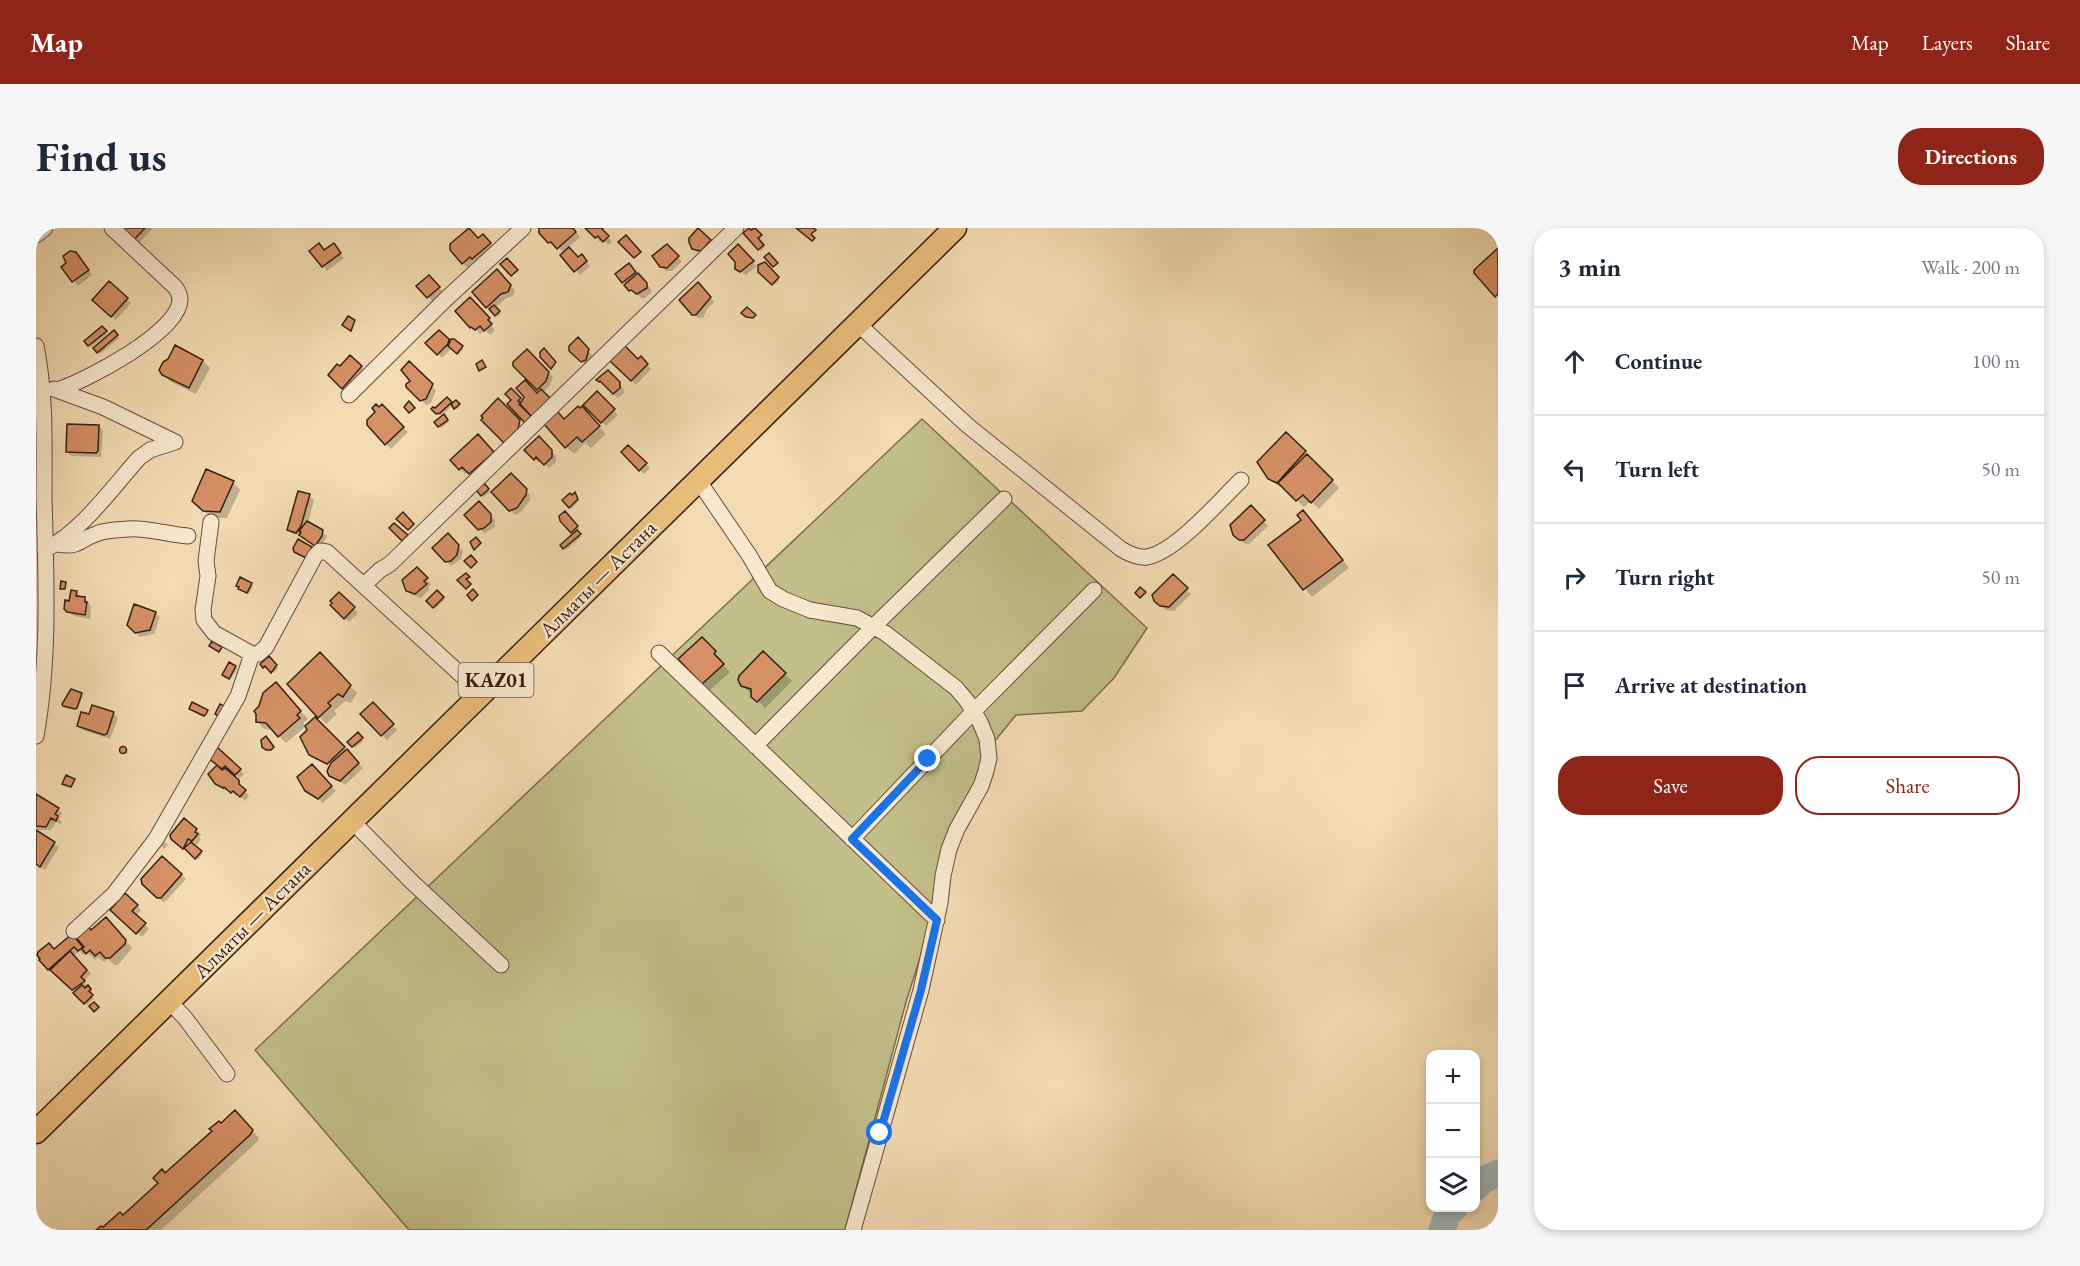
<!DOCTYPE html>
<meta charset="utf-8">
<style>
body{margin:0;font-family:"EB Garamond",serif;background:#f6f6f7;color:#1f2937}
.controls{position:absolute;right:18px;bottom:18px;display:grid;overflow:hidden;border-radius:12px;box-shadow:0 3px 9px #0003}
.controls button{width:54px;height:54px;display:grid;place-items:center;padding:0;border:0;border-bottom:2px solid #e0e1e3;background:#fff;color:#1f2937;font:30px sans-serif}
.stop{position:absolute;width:18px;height:18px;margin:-14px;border:4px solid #1a73e8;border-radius:50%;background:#fff}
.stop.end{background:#1a73e8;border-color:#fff;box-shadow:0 2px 6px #0008}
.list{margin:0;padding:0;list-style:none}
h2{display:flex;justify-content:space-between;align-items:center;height:78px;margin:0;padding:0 24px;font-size:26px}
h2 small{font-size:20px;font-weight:400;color:#747a83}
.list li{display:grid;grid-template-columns:39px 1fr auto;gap:18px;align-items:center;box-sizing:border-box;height:108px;padding:0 24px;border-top:2px solid #e0e1e3}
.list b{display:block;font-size:22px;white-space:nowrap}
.list em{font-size:20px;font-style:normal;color:#747a83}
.actions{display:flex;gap:12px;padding:18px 24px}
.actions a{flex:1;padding:14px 0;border:2px solid #8f2418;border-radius:24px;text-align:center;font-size:21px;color:#8f2418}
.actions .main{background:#8f2418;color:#fff}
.icon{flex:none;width:33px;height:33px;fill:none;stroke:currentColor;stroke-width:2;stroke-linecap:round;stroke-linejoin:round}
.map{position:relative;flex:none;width:1462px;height:1002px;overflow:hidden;border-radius:24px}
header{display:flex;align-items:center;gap:36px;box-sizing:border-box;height:84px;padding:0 30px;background:#8f2418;color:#fff}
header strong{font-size:28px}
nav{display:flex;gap:33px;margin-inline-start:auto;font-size:21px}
.intro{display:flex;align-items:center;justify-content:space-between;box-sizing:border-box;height:144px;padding:0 36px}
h1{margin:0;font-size:42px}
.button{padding:15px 27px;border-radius:24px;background:#8f2418;color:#fff;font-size:21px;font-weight:700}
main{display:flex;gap:36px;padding:0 36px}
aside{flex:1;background:#fff;border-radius:24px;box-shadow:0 3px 9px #0003}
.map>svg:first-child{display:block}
.green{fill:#c1be89;stroke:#7c6e4e;stroke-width:1.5}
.shadow{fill:#0003}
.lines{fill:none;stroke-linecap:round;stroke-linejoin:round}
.river{stroke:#a1b8b8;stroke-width:27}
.building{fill:#d59065;stroke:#361e14;stroke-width:1.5}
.minor-casing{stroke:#654d3c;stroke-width:17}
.highway-casing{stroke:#361e14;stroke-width:25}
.minor{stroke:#f7e8ce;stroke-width:15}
.highway{stroke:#eabe7a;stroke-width:22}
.route{stroke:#1a73e8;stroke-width:8}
.labels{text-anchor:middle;stroke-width:4.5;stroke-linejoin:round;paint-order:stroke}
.shield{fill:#f7e8ce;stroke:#705b4c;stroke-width:1.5}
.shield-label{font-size:20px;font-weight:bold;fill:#361e14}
.street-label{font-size:21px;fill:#361e14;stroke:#f7e8ce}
</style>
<header>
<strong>Map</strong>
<nav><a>Map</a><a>Layers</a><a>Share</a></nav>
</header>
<div class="intro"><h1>Find us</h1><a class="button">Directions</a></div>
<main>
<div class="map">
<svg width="1462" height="1002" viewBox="0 0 1462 1002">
<rect width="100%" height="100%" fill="#f3dbb3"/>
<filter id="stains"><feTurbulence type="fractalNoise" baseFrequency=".00333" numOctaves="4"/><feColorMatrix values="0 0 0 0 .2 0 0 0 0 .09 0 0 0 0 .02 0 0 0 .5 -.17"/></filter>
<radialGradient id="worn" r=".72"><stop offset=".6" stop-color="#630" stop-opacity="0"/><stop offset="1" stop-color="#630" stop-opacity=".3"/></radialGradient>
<path class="green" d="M886,191L1111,400L1078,450L1046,483L980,487L949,525L870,774L809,1002H373L219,822Z"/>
<path class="shadow" d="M80,0H115L116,1L100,19Z
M505,0H536L544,9L532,20L542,31L550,33L554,38L544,47L528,25L521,18L518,19L504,4Z
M551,0H565L576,14L572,17L567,11L564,14Z
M718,1L726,9L722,13L729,19L725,23L709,5Z
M662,2L679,18L670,26L662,25L657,20Z
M442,12H451L458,20L441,34L439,32L431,40L427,35Z
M631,18L646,33L636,43H630L625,38Z
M702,19L721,38L710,47L703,42Z
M302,22L308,30L291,43L275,23Z
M44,31L56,47L42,58L27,39Z
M728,36L744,52L738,57L724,43Z
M593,37L615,61V65L609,70H605L600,65L599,67L581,46Z
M461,43L479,62L477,68L470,70L459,80L465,85L462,88L451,79Z
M393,49L407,64L397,74L383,58Z
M662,57L678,74L671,81L667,90H662L645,72Z
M91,71L95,75L80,92L62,77Z
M434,71L457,95L455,97L459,102L454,107L449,102L444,106L441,102L439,103L421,83Z
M66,100L71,106L55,119L50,113Z
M78,104L83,110L64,126L59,120Z
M403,104L415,115L418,113L428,121L423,126L416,120L406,130L391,115Z
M542,112L556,127L554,136L551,138L534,123Z
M491,123L517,149L514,157L507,165L496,200L477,172L475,162L486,173L505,163L479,137Z
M314,129L330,144L311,165L294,147L304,140Z
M605,131L615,141L600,157L576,133H602Z
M167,133L174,140L160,166L135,154L127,146Z
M373,136L400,162L395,175L390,177L372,159L376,153Z
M572,144L588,161V165L582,170L563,152Z
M561,165L582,187L570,198L549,177Z
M411,171L416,177L420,174L424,179L421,181L417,177L406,187H403L397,181L399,182Z
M346,178L372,204L355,221L332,197Z
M546,181L570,206L555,220L549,215L538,226L530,219L528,192Z
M408,188L413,194L405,200L400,194Z
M63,198L67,203L65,229L36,228L31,224Z
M1250,206L1303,260L1283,281L1275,273L1268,279L1249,261L1241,257L1233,250Z
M442,208L462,230L439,250L432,243L429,246L416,232Z
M503,210L520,228V234L513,240L506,233L503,235L490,222Z
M592,219L614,240L608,246L587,224Z
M475,247L494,267V272L485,284L479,287L457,264Z
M197,254L204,262L191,290H175L157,272Z
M448,257L454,264L448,269L442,262Z
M539,266L543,273L535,281L528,273Z
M273,268L278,272L272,295L291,308L284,321L266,308L257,306L253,302Z
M443,275L459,292V299L448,305L430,287Z
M1215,279L1232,298L1213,316H1209L1203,312Z
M528,285L543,301L540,303L545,309L530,322L526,317L539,306L525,292Z
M1274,291L1313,340L1276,369L1234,317Z
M412,307L427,323L425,331L415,338L398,320Z
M381,341L395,356L392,359L394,361L385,370L376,367L371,362Z
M1137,348L1155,366L1138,383L1130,382L1120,373Z
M215,356L217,358L213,366L205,362Z
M40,364L53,375L55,380L54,391L38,388L30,380Z
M401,364L409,371L400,380L393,373Z
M303,366L322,385L313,394L296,377Z
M119,385L124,389L118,406L104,409L92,397Z
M666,411L686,432L684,434L694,444L674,462L644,431Z
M727,425L756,453L729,480L706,457Z
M284,427L321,465L315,475L309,473L298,483L301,486L290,496L253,456Z
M233,430L242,440L238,445L232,439L230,441L226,436Z
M199,439L201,441L195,451L190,449Z
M36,463L47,468L41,482L29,477Z
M247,463L272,491L267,495L270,498L250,515L237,502L228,501L221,493Z
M337,476L361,502L351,512L326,486Z
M77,485L82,490L74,511L47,502L42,497L54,488Z
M279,491L327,540L309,557L295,547L294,540L281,533L297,541L299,538L277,527L273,502Z
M322,506L327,513L319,520L313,514Z
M86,520L92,524L91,526L85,522Z
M181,521L208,546L204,550L192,543L213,568L209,573L202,566L200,568L195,563L187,562L174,546L182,538Z
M276,538L300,563L287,575L270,562Z
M0,568L26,585L23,591L26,594L24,596L20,594L15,602H2L0,600Z
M160,602L165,606L163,609L165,611L161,617L153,614L166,626L162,632L153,622L152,624L141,615Z
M0,604L23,619L9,642L0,636Z
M125,610L132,617L128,621L122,614Z
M126,630L150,651L130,673L127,674L108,655Z
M89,667L105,682L100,688L113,701L106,709L76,682Z
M77,698L96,720L82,737H78L72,731L68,734L62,729L59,732L51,724L47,727L44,723L37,728L55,745L48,754L56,763L54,766L58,770L51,777L5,732L18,723L40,712L48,721L56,704Z
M206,891L223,910L221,914L125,1002H62L87,989L124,955L129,947L185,897Z"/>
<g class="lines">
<path class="river" d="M1440,959L1447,952L1462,945
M1406,1002L1411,987L1418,980"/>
</g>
<path class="building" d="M78,0H109L95,15Z
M433,0L442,10L447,6L455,15L436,31L434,29L426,36L414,22V16Z
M503,0H537L540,4L521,21L515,14L512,15L503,5Z
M549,0H567L566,1L573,8L567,14L562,8L559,10Z
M662,0L675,12L665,23L656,21L653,14V10Z
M713,0L715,2L719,0L726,7L722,10L728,17L722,22L707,5Z
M760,0H777L780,2L775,6L779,10L776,13Z
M590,7L605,24L598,30L582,14Z
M283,15L288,22L298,15L305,25L286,39L273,23Z
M631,16L643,28L631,40L624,39L616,28Z
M702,16L718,33L704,44L699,41V34L692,26Z
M533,19L542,29L546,26L551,33L538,44L524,27Z
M1462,20V66L1459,69L1438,45V42Z
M34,23L40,24L53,42L36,54L25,39L30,35L27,28Z
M733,25L742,35L737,39L728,29Z
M471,30L482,42L475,48L464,36Z
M729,34L743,49L736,57L722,44V37Z
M593,35L600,44L586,55L579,46Z
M461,41L475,57L472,64L465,66L450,80L436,64Z
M602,45L611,55V60L601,66L595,62L593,63L588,57Z
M393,47L404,59L391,70L380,58Z
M73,53L92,70L75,89L56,72Z
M662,54L675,69L660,87H656L643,72Z
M434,69L454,90L452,92L456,96L448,103L444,98L439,102L435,99L434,100L419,83Z
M458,77L464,83L459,88L453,81Z
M711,79L720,87L717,90L710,89L705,85Z
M312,88L319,92L315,103L306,97Z
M66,98L71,103L52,118L48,113Z
M78,102L82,107L61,125L57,120Z
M403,102L413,111L412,116L401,127L389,115Z
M542,109L553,121L550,132L545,134L533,123V118Z
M415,111H418L427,118L421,126L412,118Z
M139,117L167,132L153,160L126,147L123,142L127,134L132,131Z
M589,118L602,131L605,128L612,136L595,153L574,133L576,127Z
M508,120L520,134L515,141L504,129V124Z
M491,121L513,144L510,153L501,162L477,138V134Z
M314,127L326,138L306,161L292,147L301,136L304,138Z
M446,132L450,139L443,143L440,136Z
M373,133L397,156L390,171L384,173L370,159V156L374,153L365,142Z
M572,142L584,154V160L577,166L564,153L563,154L560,152Z
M489,152L501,165L505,161L517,173L498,191L484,176L488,169L480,160Z
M475,160L485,170L482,173L484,174L483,176L497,190L491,197L471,176L475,172L469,166Z
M561,163L579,181L565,195L547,177Z
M411,169L416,174L404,185L400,186L395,181L397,179L399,180Z
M462,170L484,192L482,201L468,215L445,192L447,190L445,188Z
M420,172L424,176L418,181L415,176Z
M373,173L379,180L373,185L368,179Z
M340,176L343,179L346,176L368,199L349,217L331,197V192L339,184L336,180Z
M542,178L544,180L546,178L564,198L546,214L541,209L529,220L507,195L521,183L528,191Z
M408,186L412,192L402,199L398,194Z
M31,196L63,197L62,223L60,225L30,224Z
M1250,204L1270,223L1241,255L1232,251L1221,234Z
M442,206L458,224L433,246L426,239L423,242L414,232Z
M503,208L516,222V229L508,237L500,229L498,232L488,222Z
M592,217L611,235L603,243L585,224Z
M1271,226L1297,252L1275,275L1267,267L1260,273L1242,255Z
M170,241L198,253L184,284L167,283L156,273Z
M475,245L491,261L490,267L481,280L473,283L455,264Z
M448,255L453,261L445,268L440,262Z
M262,263L274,266L265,298L260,305L251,302Z
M539,264L542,271L533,280L526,272L534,265L536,267Z
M443,273L455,286V294L448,300L442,302L428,287Z
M1215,277L1229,292L1208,312H1203L1197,307L1194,297Z
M1267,282L1307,332L1267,362L1232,317L1265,292L1261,287Z
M529,283L542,298L535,305L524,293L523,288Z
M367,284L378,296L372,302L360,291Z
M271,293L287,302L286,308L279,318L263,307L265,304L263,303Z
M358,295L372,307L366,313L353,300Z
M541,302L545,306L527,321L524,317Z
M412,305L423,317L421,327L415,333L409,334L396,320Z
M440,309L445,315L438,322L434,314Z
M262,311L276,319L270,330L258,324L257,320Z
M435,327L441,334L435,340L428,333Z
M381,339L392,350L388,353L391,356L379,366L370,363L366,352Z
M430,345L434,349L430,351L435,356L430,361L421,352Z
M1137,346L1152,360L1133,379L1124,378L1118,373L1116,367Z
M204,349L216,355L211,365L202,361L203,359L200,358Z
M25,353L30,354L29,361H24Z
M1104,359L1110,364L1104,370L1099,365Z
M437,361L442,367L436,373L431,367Z
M35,362L41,363L40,368L49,369V374H51L49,387L31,384L28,381L29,372L33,373Z
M401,362L408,369L397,380L390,373Z
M303,364L319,379L308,391L294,377L296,375L294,373Z
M98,376L120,384L114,402L99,405L91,397Z
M666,409L680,423L678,426L688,436L666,456L642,431Z
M176,413L186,419L183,424L173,418Z
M727,423L750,445L721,474L715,469V461L705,458L702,452L703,448Z
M284,424L315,457L307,469L302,466L292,475L295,478L282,490L251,456Z
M233,428L241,437L235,445L229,438L227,440L224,436Z
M193,434L200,438L193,451L186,447Z
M240,454L265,483L261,487L264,490L242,509L230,495L220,494V486L218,483L223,478L227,465Z
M35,461L46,465L41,480L39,481L27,478L26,476Z
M156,474L172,482L170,486L168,488L153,481Z
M337,474L358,496L345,508L324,486Z
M184,476L190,479L184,489L179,486Z
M56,477L78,484L71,506L68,507L41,498L45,484L53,486Z
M279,489L309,519L291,536L273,527L264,509L271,502L269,498Z
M322,504L327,510L316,519L311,514Z
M230,508L238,519L235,522H230L226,519L225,512Z
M83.5 522a3.5 3.5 0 1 1 7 0a3.5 3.5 0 1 1-7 0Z
M181,519L205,541L199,547L189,538L186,541L172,530Z
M311,521L323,535L304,553L293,548L291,543L295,535Z
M276,536L296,558L282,571L269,563L261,549Z
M181,537L186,542L189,540L203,552V556L210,562L204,569L197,563L195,565L188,559L187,560L179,556L172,546Z
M30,547L39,551L35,559L26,556Z
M0,566L23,580L19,586L22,588L20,593L15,590L10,599L0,598Z
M148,590L161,601L159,604L162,606L156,613L152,611L147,621L135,611L134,607Z
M0,602L19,614L4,639L0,636Z
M155,614L166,623L159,631L148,620Z
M126,628L146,646L125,670H121L106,656L105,651Z
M89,665L102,677L96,683L110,695L100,706L74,682Z
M70,689L90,712L89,716L74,730H69L64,724L59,728L54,722L50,726L46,721L48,719L37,706L52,698L55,702Z
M36,706L47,719L42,723L38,719L12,742L3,732L4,731L1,727L2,724L13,715L18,721Z
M34,723L51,742L45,749L49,753L36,762L14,742Z
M46,757L49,760L52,757L55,761L53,763L57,767L48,776L37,765Z
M58,774L63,779L58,784L53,778Z
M199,882L217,902L214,907L110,1002H60L65,998L67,999L84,984L87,987L122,955L117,950L126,941L129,945L176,903L173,901L183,893L185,895Z"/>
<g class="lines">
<g class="minor-casing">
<path id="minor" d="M0,7L9,0
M822,96L931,197L1085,321C1093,326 1101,330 1111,329C1140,324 1183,273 1205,252
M0,118C10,167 8,220 8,269C10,348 14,430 0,508
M18,161L67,179L139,214
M21,162C50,153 143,104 144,72C144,67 142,63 139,59L76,0
M313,167L410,71L487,0
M662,252L713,327L734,363L747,371L774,382L821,390L849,405L920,460L931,473L944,494L951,511L953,530L950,543L945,558L921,601L913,621L907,648L904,675L885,762L817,1002
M175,294L170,333L172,348L167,382L168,392L178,405L216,426H222L230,419L279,328L284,323L291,324L446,466
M21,316C44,320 42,312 60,306C69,302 82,302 92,301C110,299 133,307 152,308
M9,322C47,302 75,261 103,230L114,222L139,214
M328,357L344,342L354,336L700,0
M623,425L901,692
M719,518L837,399L968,271
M316,593L376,654L465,737
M816,611L938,483L1058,362
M38,703L78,666L120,611L202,468L216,426
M133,773L149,790L191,846"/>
</g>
<g class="highway-casing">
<path id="highway" d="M0,904L919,0"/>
</g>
<use href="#minor" class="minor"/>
<use href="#highway" class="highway"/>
</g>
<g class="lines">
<path class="route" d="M844,905L885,762L901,692L816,611L892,531"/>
</g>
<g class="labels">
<rect class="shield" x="422.5" y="435" width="75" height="34" rx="4.5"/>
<g class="shield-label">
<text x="460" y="459">KАZ01</text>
</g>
<g class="street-label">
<text transform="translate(562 351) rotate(-45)" y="7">Алматы — Астана</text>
<text transform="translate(216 692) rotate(-45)" y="7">Алматы — Астана</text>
</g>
</g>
<rect width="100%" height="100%" filter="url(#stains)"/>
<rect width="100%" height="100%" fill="url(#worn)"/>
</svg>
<div class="controls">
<button>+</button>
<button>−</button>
<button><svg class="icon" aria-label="layers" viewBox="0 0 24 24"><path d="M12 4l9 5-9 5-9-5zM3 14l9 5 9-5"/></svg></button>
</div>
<div class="stop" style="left:844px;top:905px"></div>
<div class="stop end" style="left:892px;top:531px"></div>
</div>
<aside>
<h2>3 min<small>Walk · 200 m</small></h2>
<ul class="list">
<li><svg class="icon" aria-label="ahead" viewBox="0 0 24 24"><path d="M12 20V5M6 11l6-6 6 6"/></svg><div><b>Continue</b></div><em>100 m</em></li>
<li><svg class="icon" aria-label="left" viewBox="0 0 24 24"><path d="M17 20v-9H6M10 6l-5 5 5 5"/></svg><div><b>Turn left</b></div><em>50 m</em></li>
<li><svg class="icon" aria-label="right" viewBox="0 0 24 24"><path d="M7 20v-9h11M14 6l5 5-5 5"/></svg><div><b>Turn right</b></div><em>50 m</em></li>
<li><svg class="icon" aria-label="arrive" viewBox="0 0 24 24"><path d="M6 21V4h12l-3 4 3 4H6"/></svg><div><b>Arrive at destination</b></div></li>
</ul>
<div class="actions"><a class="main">Save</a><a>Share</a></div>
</aside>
</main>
